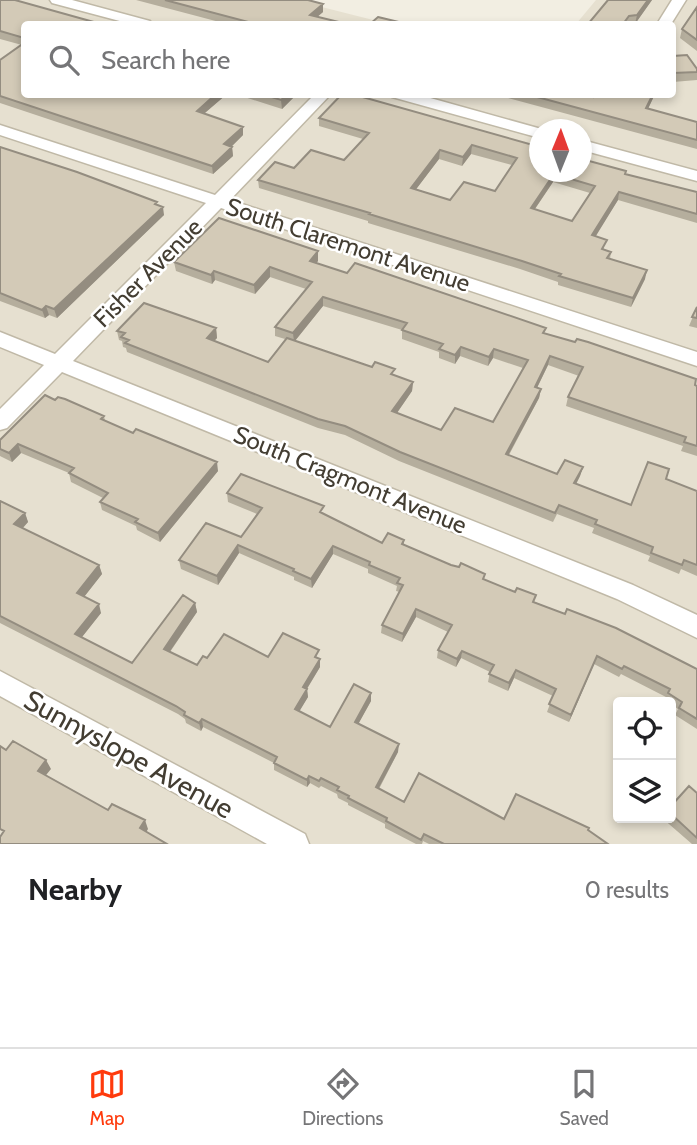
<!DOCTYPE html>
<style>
body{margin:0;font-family:Cabin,sans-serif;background:#f6f6f6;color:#202124}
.controls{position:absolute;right:21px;bottom:21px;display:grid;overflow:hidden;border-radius:7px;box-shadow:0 4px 10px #0003}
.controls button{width:63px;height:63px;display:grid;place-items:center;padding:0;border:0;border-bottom:2px solid #e0e0e0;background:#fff;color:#202124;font:35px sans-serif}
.compass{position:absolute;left:529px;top:119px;width:63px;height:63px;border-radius:50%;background:#fff;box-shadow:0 4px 10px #0003;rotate:1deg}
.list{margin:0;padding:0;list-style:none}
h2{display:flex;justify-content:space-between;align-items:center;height:91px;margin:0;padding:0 28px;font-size:30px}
h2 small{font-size:23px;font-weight:400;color:#757577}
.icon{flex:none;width:38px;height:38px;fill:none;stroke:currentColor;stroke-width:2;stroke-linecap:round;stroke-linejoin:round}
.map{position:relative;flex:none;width:697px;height:844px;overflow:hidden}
.search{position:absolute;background:#fff;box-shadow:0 4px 10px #0003;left:21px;right:21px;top:21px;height:77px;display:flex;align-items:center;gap:18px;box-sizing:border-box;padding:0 24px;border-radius:7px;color:#757577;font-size:26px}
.sheet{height:203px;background:#fff}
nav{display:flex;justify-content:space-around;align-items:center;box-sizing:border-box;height:98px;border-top:2px solid #e0e0e0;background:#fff;font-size:19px;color:#757577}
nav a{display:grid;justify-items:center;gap:4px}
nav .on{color:#ff3a0c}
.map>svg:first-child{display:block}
.residential{fill:#e6e0d0;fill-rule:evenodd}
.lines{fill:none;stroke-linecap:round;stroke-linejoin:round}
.minor-casing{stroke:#c0b9a7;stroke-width:3}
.minor{fill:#fff;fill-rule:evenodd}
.wall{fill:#b5ae9d;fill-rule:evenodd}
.shaded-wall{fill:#948d80}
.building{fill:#d3cab7;stroke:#948d80;stroke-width:2;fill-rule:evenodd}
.labels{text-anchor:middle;stroke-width:5;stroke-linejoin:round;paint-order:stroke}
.street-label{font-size:24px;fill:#433d32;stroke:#fff}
.near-street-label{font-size:28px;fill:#433d32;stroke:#fff}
</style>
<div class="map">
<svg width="697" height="844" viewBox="0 0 697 844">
<rect width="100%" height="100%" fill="#f2eee2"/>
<path class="residential" d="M0,0H294L389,24H24V94H672V24H576L596,0H697V844H0ZM540,130H582V172H540ZM618,702H671V818H618Z"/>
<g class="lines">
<g class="minor-casing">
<path id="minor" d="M50,0H72L150,21L152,24H131L52,3Z
M672,0H686L671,24H657Z
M315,94H331L230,200L697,352V366L221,208L73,361L633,585L697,615V638L617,599L62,372L7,428L0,430V409L44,365L0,347V332L55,354L206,203L0,135V125L215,195Z
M390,94H416L545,130H540V138L392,97Z
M582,140L697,171V181L582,150Z
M0,671L305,834L309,844H267L0,696Z"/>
</g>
<use href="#minor" class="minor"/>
</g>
<path class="wall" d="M0,0L24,24V94L116,96L119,94H227L204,113L243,135L231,147H232L233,156L213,174L0,103V60L22,45L0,39Z
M136,0H308L323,12L317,17L347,24H227Z
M608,0H652L635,24H627Z
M697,7V51L680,38L682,29Z
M673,56L697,69V80L673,82Z
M235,94H297L282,109Z
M493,94H584L593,97L655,94L648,109L697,122V149Z
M319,118L626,174L697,192V223L618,200L595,236L604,249L611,252L610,259L645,279L631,307L558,285V282L520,269L368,223V221L259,188L258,180L294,168L344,160L363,139L319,126ZM471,154L512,165L495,191L450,200L416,189L439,159L462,166ZM553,182L590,193L572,221L535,209Z
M0,147L158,205L164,215L57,318L49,315L45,318L0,301Z
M318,251V261L316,263L347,273L545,333L697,386V456L681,451L683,446L566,406L568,397L579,376L548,365L537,388L541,389L539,398L509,455L557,474L583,467L580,476L576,484L631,505L666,479L697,491V576L681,569L679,574L648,561L650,556L592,533L594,528L557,514L553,522L399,461L345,435L318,428L127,352L126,348L123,347L122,341L119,340L117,331L216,328L217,338L214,341L268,362L285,339L275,336V327L306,289L270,277L255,294L215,280L212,284L176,271L174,262ZM323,306L402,330V339L439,352V358L455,364L460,356L488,366L493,358L523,368L493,422L441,430L397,413L412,391L413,382L295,341Z
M697,307V328L689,326Z
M55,400L104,416L105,421L218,471L160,542L137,530L136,526L102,510L100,502L103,498L71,482L69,473L21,453L12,462L0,456V440Z
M227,493L324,514L382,543L404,540V545L451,565L485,574L484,579L535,602L697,669V729L675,715L678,709L671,704V702H667L664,700L666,697L621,674L619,677L594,664L569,722L547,712L553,696L514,678L508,691L488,682L490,672L461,658L456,667L437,658L438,650L448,632L416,617L402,642L381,633L382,625L400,592L396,591L397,586L368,573V569L333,554L312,588L294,580V577L239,553L218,585L181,569L179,560L241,537L257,514L228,502Z
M0,501L25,513L28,522L23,528L99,565L102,574L84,597L101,613L82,637L132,663L195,603L197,612L170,652L197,665L207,658L268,657L320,659V667L307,689L308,697L299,711L330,727L371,693V701L358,724L398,752L379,789L404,802L504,819L588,830L608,844H429L423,841L422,844H416L385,828V824L348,805V803L338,798L337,794L321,786L319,788L310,783L307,787L274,770V763L203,727L201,731L186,723L185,719L178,714L0,623Z
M697,793V844H692L662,818H671V806Z"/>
<path class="shaded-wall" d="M648,0H652L635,24L637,15Z
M323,4V12L310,23V15Z
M216,94H227L198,119L197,111Z
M288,94H297L282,109L281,100Z
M653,94H655L644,117L646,108Z
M243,127V135L225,153L224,144Z
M472,145L471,154L462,166L463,157Z
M232,147L233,156L213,174L212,166Z
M440,150L439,159L411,196V188Z
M554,174L553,182L530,216L531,208Z
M619,192L618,200L591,244L592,235Z
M163,207L164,215L57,318L54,309Z
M318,251V261L310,270V261Z
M270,267V277L255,294L254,285Z
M647,270L645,279L631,307L633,298Z
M214,271L215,280L212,284L211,275Z
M323,297V306L294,342L293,333Z
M46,306L49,315L45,318L42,310Z
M216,328L217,338L208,347L207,338Z
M461,347L460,356L455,364V355Z
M494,349L493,358L488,366L489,357Z
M550,356L548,365L533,396L535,387Z
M413,382L412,391L392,420V411Z
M541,389L539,398L504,463L506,454Z
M18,444L21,453L12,462L9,453Z
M217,462L218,471L160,542L158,533Z
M583,467L580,476L572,492L574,483Z
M25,513L28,522L18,533L14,524Z
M238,545L239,553L218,585L217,576Z
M333,546V554L312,588L311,579Z
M99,565L102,574L80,602L77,593Z
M195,603L197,612L166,657L164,649Z
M99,604L101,613L78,642L75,634Z
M416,609V617L402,642L403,634Z
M462,651L461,658L456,667L457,659Z
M597,656L594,664L569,722L571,715Z
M320,659V667L303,695V687Z
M516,670L514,678L508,691L509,683Z
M307,689L308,697L296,717L295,709Z
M371,693V701L355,730V722Z
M202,719L203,727L201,731L199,723Z
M399,744L398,752L375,795L376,787Z
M46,760L51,769L42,780L38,771Z
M309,776L310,783L307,787V780Z
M145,820L148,829L144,836L140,828Z"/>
<path class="building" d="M0,0H15L101,24H24V38L0,31Z
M165,0H308L323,4L310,15L347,24H256Z
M608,0H648L637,15L629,16L623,24H588Z
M697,7V40L682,29Z
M378,17L407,24H370Z
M24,43V94H111L116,96L119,94H216L197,111L243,127L224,144L232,147L212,166L0,96V60Z
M687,55L697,69V72L673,73V56Z
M262,94H288L281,100Z
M342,94H352L540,147V172H582V159L626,171L625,174L697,192V214L619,192L592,235L607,240L602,249L611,252L607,258L647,270L633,298L559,276L561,274L522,261L369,214L370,213L258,180L275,162L294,168L311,150L344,160L369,133L319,118ZM472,145L517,158L495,191L464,182L450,200L411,188L440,150L463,157ZM554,174L595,186L572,221L531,208Z
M526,94H584L593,97L595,94H653L646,108L697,122V140Z
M0,147L77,172L157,202L155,204L163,207L54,309L46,306L42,310L0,293Z
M219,218L318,251L310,261L347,273L355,263L546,328L543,333L575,342L577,339L588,342L696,379L695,385L697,386V446L684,442L686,437L568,397L583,367L550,356L535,387L541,389L506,454L557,474L565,460L583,467L574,483L631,505L648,462L669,469L666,479L697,491V565L684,560L682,565L651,553L653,547L595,524L597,520L559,505L555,513L400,452L345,426L318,419L125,343L129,340L121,337L125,333L117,331L144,303L216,328L207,338L268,362L287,338L372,367L375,362L395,369L391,374L413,382L392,411L441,430L455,408L493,422L528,360L494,349L489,357L461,347L455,355L439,349L443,344L402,330L407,323L323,297L293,333L275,327L312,282L270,267L254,285L214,271L211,275L174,262Z
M697,307V318L692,317Z
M45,395L55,400L58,397L65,399L104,416L101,419L133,433L136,429L217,462L158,533L135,522L138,519L100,502L108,493L69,473L74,468L18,444L9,453L0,449V440Z
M241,474L324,506L320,512L382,543L388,533L404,540L402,544L451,565L459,567L461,563L485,574L483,579L515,592L517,588L536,595L533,602L565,614L567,609L616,628L687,664L697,669V719L679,708L682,702L668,693L670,689L624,666L622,669L597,656L571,715L549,704L556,689L516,670L509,683L489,674L494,665L462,651L457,659L438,650L452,625L416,609L403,634L382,625L403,585L397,583L400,578L369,565L370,562L333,546L311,579L293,571L294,569L238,545L217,576L179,560L206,523L241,537L262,508L227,493Z
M0,501L25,513L14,524L99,565L77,593L99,604L75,634L132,663L183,595L195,603L164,649L197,665L203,656L207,658L224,634L268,657L283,633L319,650L315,657L320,659L303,687L307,689L295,709L330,727L354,684L371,693L355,722L399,744L376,787L404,802L419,773L504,819L516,794L589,828L588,830L608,844H444L424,834L421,840L386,821L387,818L348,798L349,796L337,790L339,787L321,778L319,781L309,776L307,780L274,763L277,757L202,719L199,723L184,715L185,712L176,706L0,616Z
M13,741L46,760L38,771L108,810L112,804L145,820L140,828L167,844H0V837L4,831L0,829V746L6,750Z
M689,786L697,793V838L671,814V806Z"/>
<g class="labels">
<g class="street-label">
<text transform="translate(348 245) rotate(18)" y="8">South Claremont Avenue</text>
<text transform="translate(148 273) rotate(-45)" y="8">Fisher Avenue</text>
<text transform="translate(350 480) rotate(22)" y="8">South Cragmont Avenue</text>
</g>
<g class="near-street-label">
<text transform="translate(129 754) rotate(29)" y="10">Sunnyslope Avenue</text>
</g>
</g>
</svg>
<div class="controls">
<button><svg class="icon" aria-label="locate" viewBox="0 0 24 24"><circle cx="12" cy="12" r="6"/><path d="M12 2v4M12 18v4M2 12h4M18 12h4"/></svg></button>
<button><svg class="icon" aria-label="layers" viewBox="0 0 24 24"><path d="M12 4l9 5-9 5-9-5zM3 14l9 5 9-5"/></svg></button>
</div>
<svg class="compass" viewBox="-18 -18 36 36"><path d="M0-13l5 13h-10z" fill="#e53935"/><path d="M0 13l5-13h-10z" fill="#757577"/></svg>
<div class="search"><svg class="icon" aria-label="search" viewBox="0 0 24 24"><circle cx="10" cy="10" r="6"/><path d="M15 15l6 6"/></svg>Search here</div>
</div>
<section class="sheet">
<h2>Nearby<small>0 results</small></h2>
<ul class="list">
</ul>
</section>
<nav>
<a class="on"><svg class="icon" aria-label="map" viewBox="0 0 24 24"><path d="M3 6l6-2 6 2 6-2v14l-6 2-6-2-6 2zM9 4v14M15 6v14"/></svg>Map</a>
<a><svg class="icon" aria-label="directions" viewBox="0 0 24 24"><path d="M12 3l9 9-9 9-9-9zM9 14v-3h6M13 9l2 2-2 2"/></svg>Directions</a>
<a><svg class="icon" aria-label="saved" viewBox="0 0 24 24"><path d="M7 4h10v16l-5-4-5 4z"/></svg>Saved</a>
</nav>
